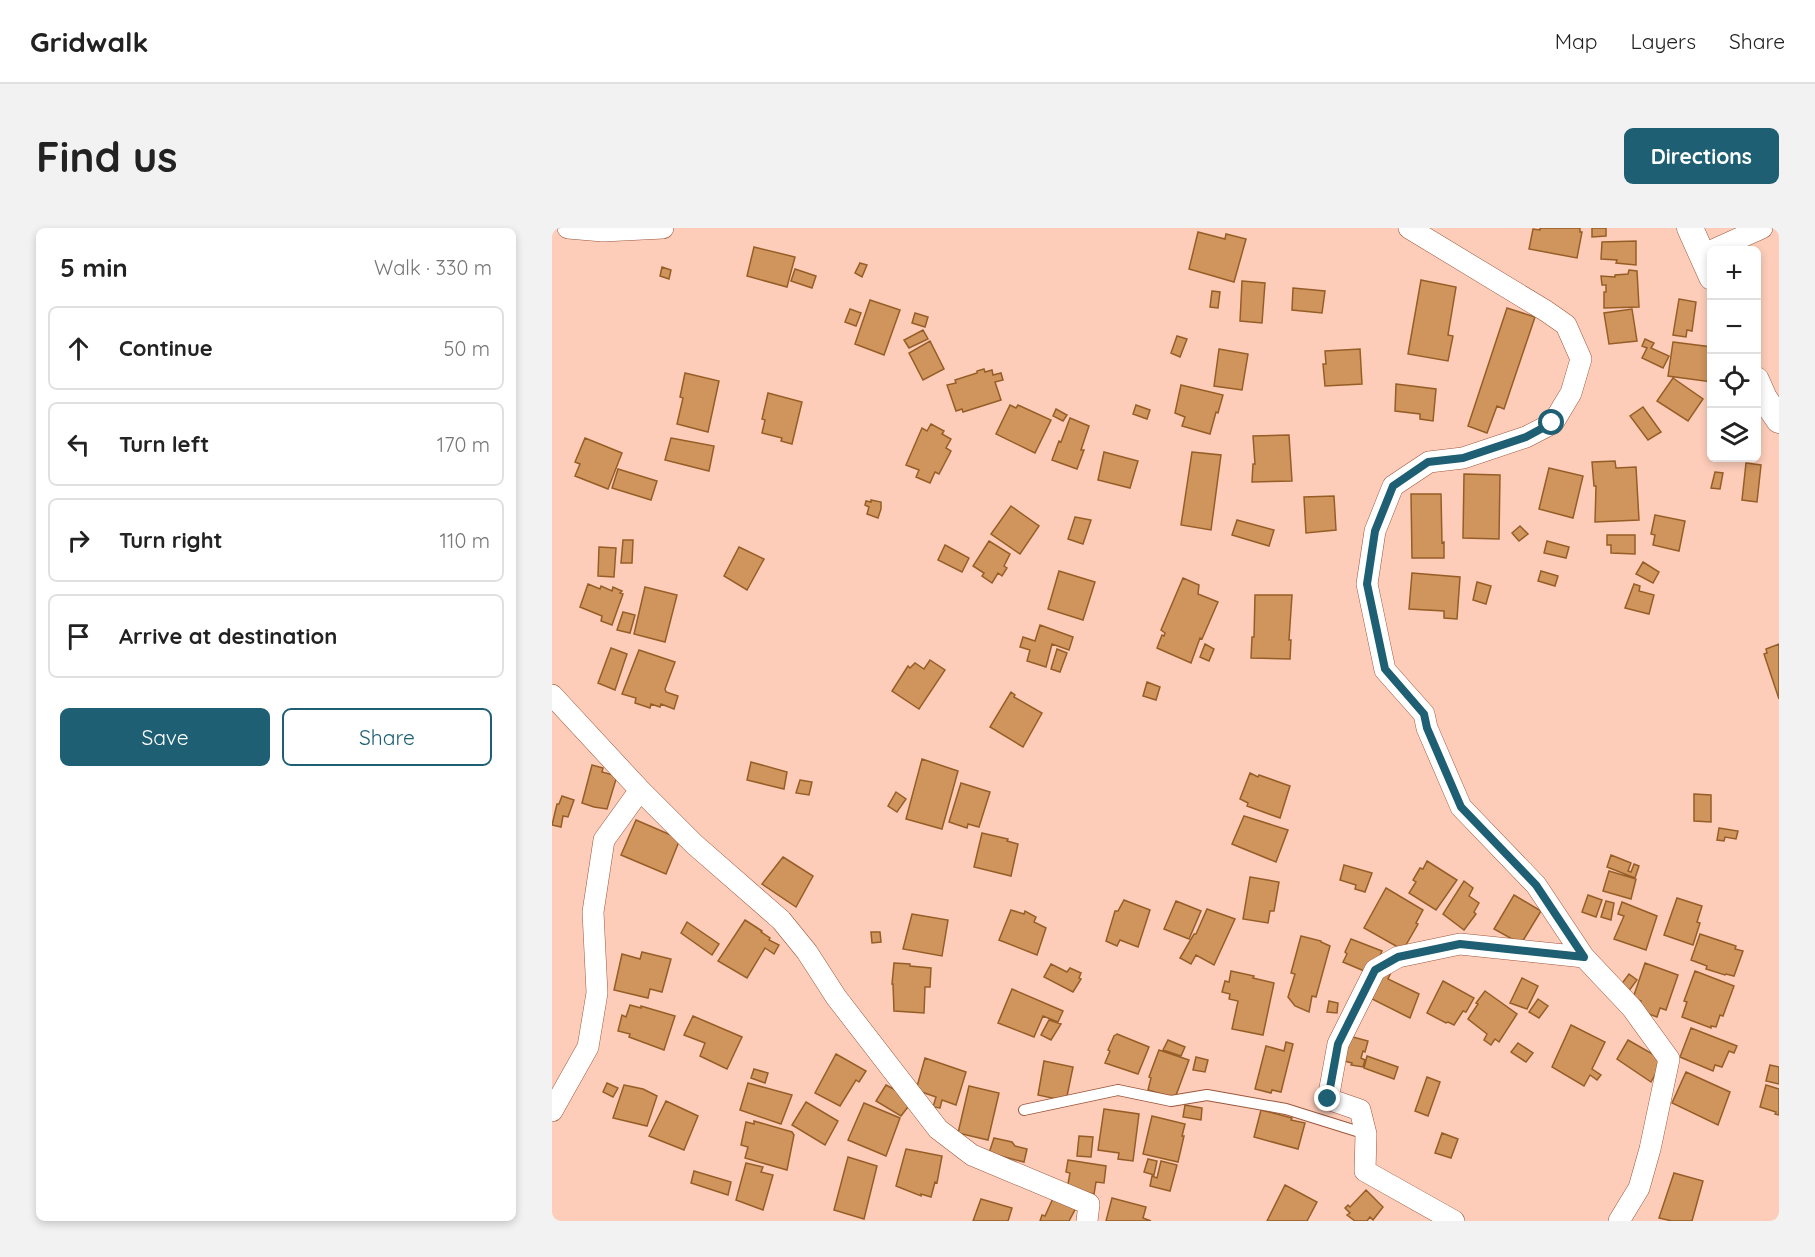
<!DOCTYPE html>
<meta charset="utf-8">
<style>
body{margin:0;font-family:Quicksand,sans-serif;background:#f2f2f2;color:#222}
.controls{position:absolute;right:18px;top:18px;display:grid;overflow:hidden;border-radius:9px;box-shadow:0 3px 9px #0003}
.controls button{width:54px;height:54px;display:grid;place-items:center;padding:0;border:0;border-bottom:2px solid #e0e0e0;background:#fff;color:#222;font:30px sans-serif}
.stop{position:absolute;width:18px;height:18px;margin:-14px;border:4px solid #1e5f74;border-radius:50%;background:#fff}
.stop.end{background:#1e5f74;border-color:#fff;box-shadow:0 2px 6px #0008}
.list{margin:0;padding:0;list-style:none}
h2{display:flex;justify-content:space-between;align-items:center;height:78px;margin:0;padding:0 24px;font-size:26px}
h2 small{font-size:20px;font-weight:400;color:#767676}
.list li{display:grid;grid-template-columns:39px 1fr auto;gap:18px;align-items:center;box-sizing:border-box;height:84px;margin:0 12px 12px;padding:0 12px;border:2px solid #e0e0e0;border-radius:9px}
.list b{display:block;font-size:22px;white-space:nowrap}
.list em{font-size:20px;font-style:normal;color:#767676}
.actions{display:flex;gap:12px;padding:18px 24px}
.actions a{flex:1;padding:14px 0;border:2px solid #1e5f74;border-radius:9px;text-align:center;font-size:21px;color:#1e5f74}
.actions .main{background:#1e5f74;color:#fff}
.icon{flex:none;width:33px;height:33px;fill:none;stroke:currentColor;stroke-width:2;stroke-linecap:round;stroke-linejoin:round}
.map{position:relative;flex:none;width:1227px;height:993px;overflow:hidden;border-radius:9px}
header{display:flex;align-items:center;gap:36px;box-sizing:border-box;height:84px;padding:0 30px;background:#fff;border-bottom:2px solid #e0e0e0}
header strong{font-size:28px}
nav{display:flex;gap:33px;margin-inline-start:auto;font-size:21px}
.intro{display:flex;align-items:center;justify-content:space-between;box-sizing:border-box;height:144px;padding:0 36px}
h1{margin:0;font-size:42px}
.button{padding:15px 27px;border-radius:9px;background:#1e5f74;color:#fff;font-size:21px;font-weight:700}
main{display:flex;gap:36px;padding:0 36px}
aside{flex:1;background:#fff;border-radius:9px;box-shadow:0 3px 9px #0003}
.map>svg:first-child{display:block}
.building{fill:#d0945d;stroke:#965e26;stroke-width:1.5}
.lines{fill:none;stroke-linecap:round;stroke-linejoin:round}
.service-casing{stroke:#9d573a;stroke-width:12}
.minor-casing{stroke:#9d573a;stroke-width:22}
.tertiary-casing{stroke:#9d573a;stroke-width:27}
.service{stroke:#fff;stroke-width:10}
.minor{stroke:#fff;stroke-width:21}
.tertiary{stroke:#fff;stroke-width:26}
.route{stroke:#1e5f74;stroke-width:8}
</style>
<header>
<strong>Gridwalk</strong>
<nav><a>Map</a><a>Layers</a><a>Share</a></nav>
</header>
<div class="intro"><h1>Find us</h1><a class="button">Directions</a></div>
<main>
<aside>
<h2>5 min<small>Walk · 330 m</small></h2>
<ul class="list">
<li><svg class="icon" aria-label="ahead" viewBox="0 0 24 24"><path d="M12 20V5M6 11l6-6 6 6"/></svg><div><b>Continue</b></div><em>50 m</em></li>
<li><svg class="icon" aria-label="left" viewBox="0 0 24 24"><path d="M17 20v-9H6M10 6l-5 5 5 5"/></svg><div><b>Turn left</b></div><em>170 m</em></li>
<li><svg class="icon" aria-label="right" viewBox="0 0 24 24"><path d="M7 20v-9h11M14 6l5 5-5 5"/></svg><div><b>Turn right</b></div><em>110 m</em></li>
<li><svg class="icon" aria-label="arrive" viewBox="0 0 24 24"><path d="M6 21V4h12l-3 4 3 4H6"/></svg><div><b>Arrive at destination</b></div></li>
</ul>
<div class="actions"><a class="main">Save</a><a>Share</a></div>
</aside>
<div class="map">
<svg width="1227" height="993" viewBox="0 0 1227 993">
<rect width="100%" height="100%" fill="#fdcdba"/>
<path class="building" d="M988,0H1028V4H1030L1025,30L977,21L981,1L988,2Z
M1040,0H1054V8L1040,9Z
M646,4L673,11L674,6L694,11L682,54L637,41Z
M1084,13V37L1064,35L1065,32L1049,31L1050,14Z
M202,19L243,29L235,59L195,48Z
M308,35L315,37L310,49L303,45Z
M110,39L119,42L117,51L108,48Z
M243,41L264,48L260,60L239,53Z
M1077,42L1085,43L1087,79L1052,80V64H1054V57H1050L1049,48L1063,49V47L1076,46Z
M869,52L904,59L896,107L901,108L896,133L856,126Z
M690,53L713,55L710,95L688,93Z
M741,60L773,63L770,85L740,82Z
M660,63L668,64L666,80L658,79Z
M1127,71L1144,74L1140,103L1135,102L1134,109L1121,107Z
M318,72L348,82L332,127L303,116Z
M955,80L983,89L952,181L945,178L935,205L916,198Z
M298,81L309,85L304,98L293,94Z
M1080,81L1085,113L1057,116L1052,85Z
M363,85L376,89L373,99L360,95Z
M371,102L376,111L357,120L352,112Z
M625,108L635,111L628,129L619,125Z
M1093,111L1102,115L1099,120L1117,128L1111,140L1090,130L1095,120L1090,118Z
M378,113L392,141L371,152L357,125Z
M1121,114L1160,119V154L1116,148Z
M667,121L696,126L690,162L662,158Z
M808,121L810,156L773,158L771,136H774L773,123Z
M432,141L433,144L440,142L441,147L449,145L451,152L443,154L449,172L411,184L410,181L404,183L395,157L404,155L403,152L425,145V143Z
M133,145L167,153L156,204L125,196L131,170L128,169Z
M1121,150L1151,171L1136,193L1105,173Z
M844,156L884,161L881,193L868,191V186L843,183Z
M629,157L671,167L666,185L664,184L658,206L630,198L633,189L623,185Z
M216,165L250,174L240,216L229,213L230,210L210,205L213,192L210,191Z
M458,177L464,180L466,177L499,192L483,225L444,206Z
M584,177L598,182L595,191L581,186Z
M1091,179L1109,204L1096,212L1078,188Z
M504,181L515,187L511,193L501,188Z
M518,190L537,198L529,222H532L525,241L500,232L507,213L509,214Z
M379,196L392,203L390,206L399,211L394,220L399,223L387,246L383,244L378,255L364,249L367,242L354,237L370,200L375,203Z
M737,207L740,253L700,254L701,236H703L701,208Z
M33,210L70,225L56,261L23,248L28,236L23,234Z
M119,210L162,218L157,243L113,232Z
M552,224L586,233L578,260L546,252Z
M640,224L669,227L659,302L629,297Z
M1063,233L1064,240L1084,239L1087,292L1043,294L1044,258H1042L1040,234Z
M1194,235L1209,237L1205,274L1190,272Z
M997,240L1031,248L1021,290L987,281Z
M66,241L105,253L99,272L60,260Z
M1163,244L1171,245L1168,261L1159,260Z
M912,246L948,247L947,311L911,310Z
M859,266H889L890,315L892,314V330H860Z
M782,268L784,302L754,305L752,269Z
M319,272L329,274V281L326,290L315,286L317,279L313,277L314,273L319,274Z
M459,278L487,298L468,326L439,306Z
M1103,287L1133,293L1127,323L1101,317L1103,307L1099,306Z
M523,289L539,292L531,316L516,311Z
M685,292L722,302L717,318L680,307Z
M968,298L976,306L967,313L960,305Z
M1055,307H1083V326L1059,325V317H1055Z
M71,312H81L80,335H69Z
M437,313L458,326L452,338L455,340L450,348L446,345L440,355L430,348L432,345L421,338Z
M995,313L1017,319L1014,330L992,325Z
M393,317L417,330L410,344L386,332Z
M47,319L64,320L62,349L46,348Z
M187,319L212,331L195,362L172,348Z
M1091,334L1107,344L1101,355L1084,346Z
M507,343L543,354L531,392L496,381Z
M989,343L1006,348L1003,358L986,353Z
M860,345L908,349L905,391L892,390V383L857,381Z
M631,350L647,357L646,366L666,374L650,411L648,410L639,435L605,420L610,407L612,408L613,405L609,402Z
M925,354L939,358L934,376L921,372Z
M36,356L48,361L49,358L60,363L61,359L70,363L68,365L71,366L60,397L49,393L50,388L28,379Z
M1082,356L1088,358L1087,363L1102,367L1097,386L1073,380Z
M93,359L125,367L113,414L82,406Z
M703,367H740L737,412H739L738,431L699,430L700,409H702Z
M71,384L83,387L78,405L65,402Z
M488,397L521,409L517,422L500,416L494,439L475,433L478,422L468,419L471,409L483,413Z
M653,416L662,421L657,433L648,429Z
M1227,416V471L1212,426L1215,425L1214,421Z
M59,420L75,426L63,462L46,455Z
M505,421L515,425L508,444L499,441Z
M87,422L123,434L113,461L114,464L126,468L122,481L109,476L108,479L99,476L98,480L83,475L84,470L70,466Z
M378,432L393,442L367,481L340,463L356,438L358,440L363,435L372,441Z
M595,454L608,459L604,472L591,468Z
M459,464L463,467L462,469L490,485L471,519L438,499Z
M370,531L406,543L390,601L354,591Z
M199,534L235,544L232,561L195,552Z
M40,537L51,540L50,544L65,548L55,581L42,579L30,575Z
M698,545L706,549L707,547L738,558L728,590L695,578L696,575L688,571Z
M248,552L260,554L257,567L244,565Z
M409,555L438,564L427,599L416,596L415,600L397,594Z
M344,564L354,571L345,584L336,578Z
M1142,566L1159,567V594L1142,593Z
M10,568L22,572L16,589L11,588L9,599L0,597L5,576H7Z
M692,588L736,602L724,634L680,616Z
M84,592L128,611L114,646L69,627Z
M1167,600L1186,603L1184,611L1173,609L1172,613L1165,612Z
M430,605L456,611L455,613L466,616L459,648L422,639Z
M1059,627L1079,635L1076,643L1079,644L1082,636L1087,638L1083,650L1055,639Z
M231,629L261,648L244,679L210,656Z
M875,633L905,652L884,682L857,665L864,654L861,652L868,640L871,641Z
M792,637L820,645L813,664L803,661L804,657L788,652Z
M1057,643L1084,651L1079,671L1051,663Z
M698,649L727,654L722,683H718L716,695L691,691Z
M912,653L921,660L917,668L927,675L922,684L924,686L912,702L891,686Z
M834,660L871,682L864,695L866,696L851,722L812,700Z
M962,667L989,683L969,716L942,701Z
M1036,667L1050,672L1044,689L1030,684Z
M1125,670L1150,678L1145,694L1148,695L1141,717L1112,707Z
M572,672L598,682L586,719L568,712L565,718L554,713L563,683H566Z
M624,673L649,683L637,711L612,701Z
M1054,673L1062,675L1059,692L1049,689Z
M1070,674L1105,688L1094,722L1062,711L1072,688L1066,686Z
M655,681L683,691L662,737L644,727L639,736L628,730L642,706H644Z
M459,682L472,686L473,683L484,689L482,694L494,700L485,727L447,712Z
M360,686L396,692L390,728L351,721Z
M193,692L210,703L209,704L218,710L217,712L227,717L222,726L213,720L195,750L166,733Z
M135,694L167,716L160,727L129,705Z
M319,704H328L329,714L320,715Z
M1148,706L1184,718L1183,721L1191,723L1182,748L1174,746L1173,747L1154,741L1155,738L1139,732Z
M749,708L769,713V714L778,718L764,769L760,768L757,784L743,778L736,769L743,746L739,745Z
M799,711L830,723L824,737L817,745L791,734L795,726L793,724Z
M90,724L119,731L110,764L98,761L96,770L62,762L70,726L88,731Z
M342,735L358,736V738L379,740L378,759H373L372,785L342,783L341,756H340Z
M1093,735L1126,747L1114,782L1108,780L1105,789L1086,782L1089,773L1081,770Z
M499,736L515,744L518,740L529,745L527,750L529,751L521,764L492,749Z
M833,739L840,742L836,751L867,766L858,790L818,770Z
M679,743L702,748L701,750L722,755L711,807L680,801L686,773L677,771L678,766L670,764L673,753L677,754Z
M1143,743L1182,758L1171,788L1168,787L1164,799L1159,798V800L1130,789L1135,774L1132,773Z
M1077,746L1085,752L1076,764L1068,758Z
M970,750L986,758L975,781L958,775Z
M891,753L922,770L914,784L911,783L902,797L896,794L894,795L875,785Z
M460,761L511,783L506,794L491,788L482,809L446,795Z
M933,763L965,786L947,814L943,811L939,817L932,812L935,806L916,791L926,776L924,775Z
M986,771L996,778L987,790L977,784Z
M777,773L786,775L785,785L775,784Z
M78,777L89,780V778L123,788L112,822L77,809L78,806L66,803L70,787L74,789Z
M141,788L190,809L175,841L148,828L153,815L132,807Z
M497,792L509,796L499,812L489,807Z
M1019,797L1053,814L1040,841L1049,847L1045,852L1038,847L1032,858L1000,839Z
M1139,800L1185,818L1182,825L1177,823L1170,839L1163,837L1161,843L1128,829Z
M565,806L597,819L586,846L553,835L558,823L556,822L562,808Z
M797,808L816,813L813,824L811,823L809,830L813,832L811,839L799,837L800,835L792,833Z
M616,812L633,819L629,828L611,822Z
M1076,812L1111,832L1099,854L1065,831Z
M734,814L741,816L729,864L720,862L719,865L703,861L714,818L732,823Z
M966,815L981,825L974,834L959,824Z
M607,822L637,832L623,870L596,862L599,850L597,849Z
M284,826L314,843L307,854L304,852L288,878L263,865Z
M815,828L846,839L842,851L812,840Z
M644,829L656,832L653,844L641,842Z
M373,830L414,844L404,877L390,872L388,880L381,879L384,869L364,862Z
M492,833L521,839L514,873L486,867Z
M1218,837L1227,839V856L1214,853Z
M202,841L216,845L213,855L199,850Z
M1134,844L1178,864L1166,897L1120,875Z
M875,849L888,854L876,888L863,883Z
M55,855L66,860L61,869L51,864Z
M196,855L240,867L229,896L188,882Z
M72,857L91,861L105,868L95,898L61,890Z
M334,857L349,865L359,875L349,888L324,873Z
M1214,857L1227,861V887L1223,886L1224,884L1208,879Z
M417,858L447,865L436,912L406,905Z
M114,873L146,888L132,922L97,908Z
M254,874L286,893L273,917L240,897Z
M312,875L348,890L334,928L296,912Z
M633,877L650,880L649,892L631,889Z
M552,881L587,886L581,933L566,931L567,925L546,922Z
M709,882L740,890L739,892L753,895L746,921L702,909Z
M600,888L633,896L630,908H632L626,934L591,926Z
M202,893L240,904L242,907L235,942L193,930L196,919L189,917L194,894L202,896Z
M890,905L906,911L899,930L883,925Z
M527,908L541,909L539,929L525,928Z
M442,910L460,914L463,918L475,921L472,934L437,925Z
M354,921L390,928L385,955L383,954L379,969L369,966V968L344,958Z
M296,929L325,938L312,991L282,982Z
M596,931L605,933L602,947L592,944Z
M516,932L554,938L552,955L544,954L542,966L515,961L518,945L514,944Z
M609,933L625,937L618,963L598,958L600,948L605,950Z
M194,935L211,939L209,944L221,947L211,982L184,972Z
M142,943L179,954L176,967L139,955Z
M1122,945L1151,953L1140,993H1120L1107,990Z
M733,957L765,974L755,993H715Z
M814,962L831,979L821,992L818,989L815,993H803L795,987L798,985L793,980L796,977L798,979Z
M503,966L526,976L517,993H488L490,987L493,988Z
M560,970L594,979L591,990L599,993H554Z
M429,971L460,980L456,993H421Z"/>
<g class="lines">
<g class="service-casing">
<path id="service" d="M472,882L566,862L619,873L655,867L734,881L814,906"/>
</g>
<g class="minor-casing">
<path id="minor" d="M16,0L51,3L111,0
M857,0L994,83L1014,97L1029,131L1019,165L1001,195L974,209L911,230L877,234L841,258L823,303L815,356L833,442L872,486L875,500L909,579L984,657L1032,729L1080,780L1117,831L1098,921L1087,960L1067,993
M1161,22L1210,0
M0,467L88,562L142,616L229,692L255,724L284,769L386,901L420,927L537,976L535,993
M0,883L36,819L45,765L41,684L52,612L88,562
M902,993L813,943L814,906L808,882L776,871L786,816L823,742L846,729L908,716L1032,729"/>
</g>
<g class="tertiary-casing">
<path id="tertiary" d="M1138,0L1160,49
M1204,152L1212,170L1227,192"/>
</g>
<use href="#service" class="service"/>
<use href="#minor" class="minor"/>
<use href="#tertiary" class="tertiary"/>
</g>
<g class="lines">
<path class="route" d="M776,871L786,816L823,742L846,729L908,716L1032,729L984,657L909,579L875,500L872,486L833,441L815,356L823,303L841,258L876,234L911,230L974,209L1000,195"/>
</g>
</svg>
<div class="controls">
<button>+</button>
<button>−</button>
<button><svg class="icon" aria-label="locate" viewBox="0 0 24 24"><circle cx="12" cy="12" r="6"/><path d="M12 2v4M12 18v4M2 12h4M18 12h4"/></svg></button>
<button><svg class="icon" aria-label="layers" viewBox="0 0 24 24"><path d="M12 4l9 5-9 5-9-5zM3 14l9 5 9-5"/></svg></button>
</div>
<div class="stop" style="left:1000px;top:195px"></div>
<div class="stop end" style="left:776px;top:871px"></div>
</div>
</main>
